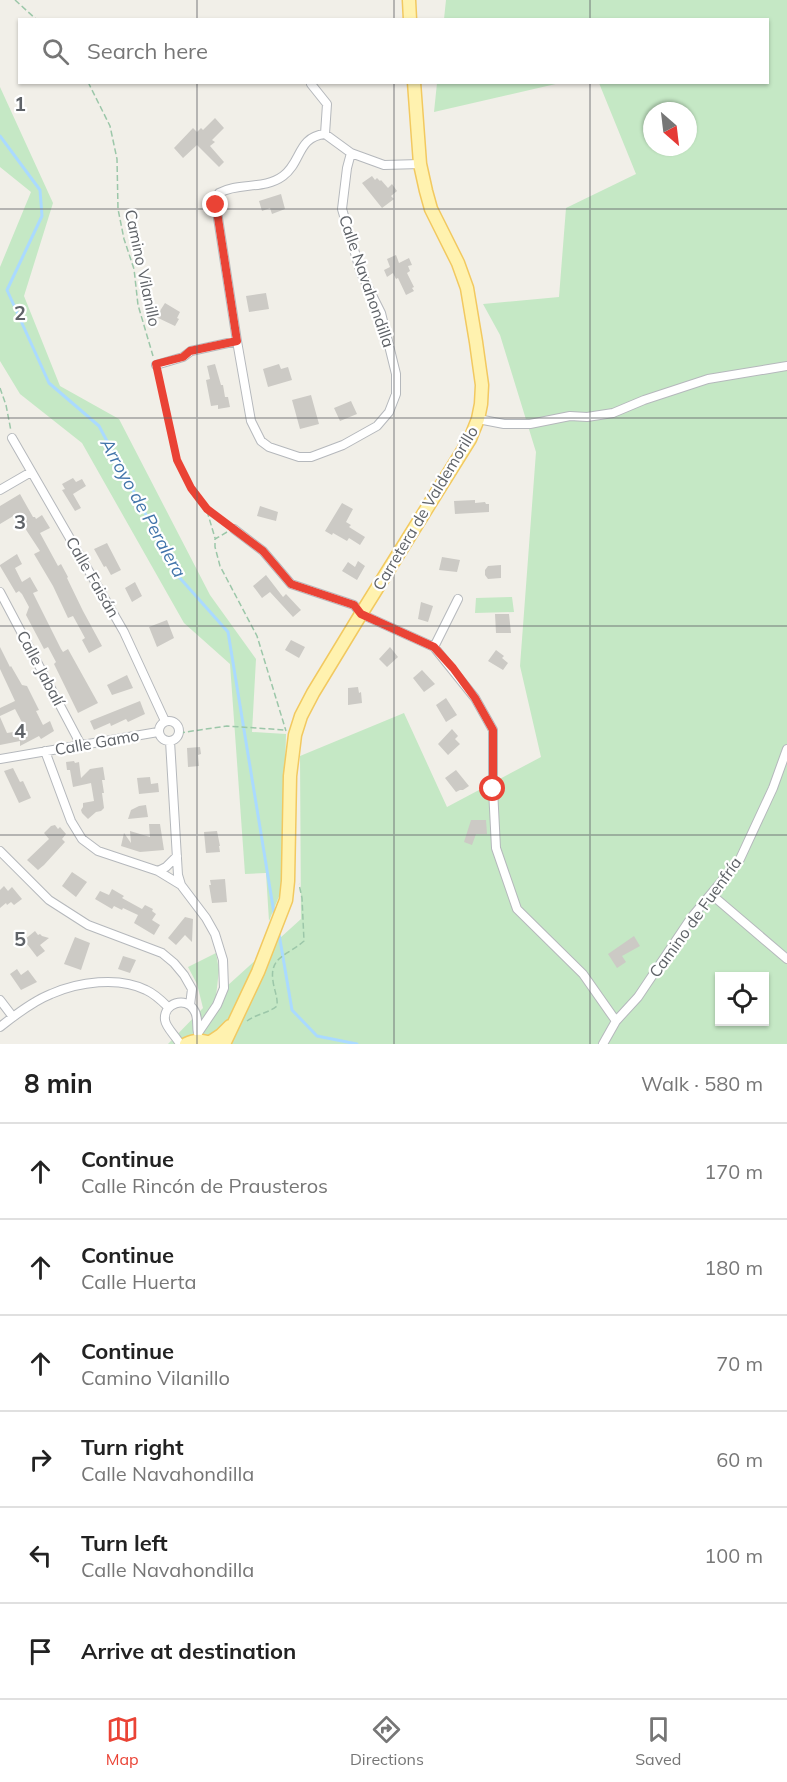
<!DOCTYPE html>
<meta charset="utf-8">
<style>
body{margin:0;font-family:Mulish,sans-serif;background:#f6f6f6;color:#222}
.controls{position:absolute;right:18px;bottom:18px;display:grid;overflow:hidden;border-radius:0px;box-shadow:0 2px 4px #0004}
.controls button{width:54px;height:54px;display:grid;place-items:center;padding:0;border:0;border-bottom:2px solid #e0e0e0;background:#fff;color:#222;font:30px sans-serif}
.compass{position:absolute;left:643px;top:102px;width:54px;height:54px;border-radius:50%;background:#fff;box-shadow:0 2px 4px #0004;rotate:152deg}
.stop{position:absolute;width:18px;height:18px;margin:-14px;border:4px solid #ea4335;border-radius:50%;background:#fff}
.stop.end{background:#ea4335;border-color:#fff;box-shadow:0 2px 6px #0008}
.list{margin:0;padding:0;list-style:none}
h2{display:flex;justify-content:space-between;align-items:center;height:78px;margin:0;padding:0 24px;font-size:26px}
h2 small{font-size:20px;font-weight:400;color:#767676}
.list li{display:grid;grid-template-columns:39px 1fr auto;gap:18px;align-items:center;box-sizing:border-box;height:96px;padding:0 24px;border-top:2px solid #e0e0e0}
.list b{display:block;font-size:22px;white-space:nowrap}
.list p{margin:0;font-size:20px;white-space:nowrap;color:#767676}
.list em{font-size:20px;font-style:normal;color:#767676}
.icon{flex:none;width:33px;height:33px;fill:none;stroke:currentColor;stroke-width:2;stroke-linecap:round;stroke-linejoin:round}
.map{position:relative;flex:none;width:787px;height:1044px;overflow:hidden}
.search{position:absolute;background:#fff;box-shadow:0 2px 4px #0004;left:18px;right:18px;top:18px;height:66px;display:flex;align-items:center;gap:15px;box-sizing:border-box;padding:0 21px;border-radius:0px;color:#767676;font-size:22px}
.sheet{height:654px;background:#fff}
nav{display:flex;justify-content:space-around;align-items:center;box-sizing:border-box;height:84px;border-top:2px solid #e0e0e0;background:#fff;font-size:16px;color:#767676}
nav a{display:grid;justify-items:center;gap:3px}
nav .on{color:#ea4335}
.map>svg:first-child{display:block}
.green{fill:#c5e8c5;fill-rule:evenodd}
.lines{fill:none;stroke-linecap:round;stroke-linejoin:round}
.stream{stroke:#aadaff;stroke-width:3}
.building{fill:#cccac5}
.minor-casing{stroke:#b5b8bc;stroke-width:10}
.primary-casing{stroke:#f2c960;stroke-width:15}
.path{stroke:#9cc7a9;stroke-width:1.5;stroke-dasharray:6 3;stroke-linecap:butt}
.minor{stroke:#fff;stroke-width:8}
.primary{stroke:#fff2af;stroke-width:12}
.route{stroke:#ea4335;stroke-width:8}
.grid{fill:none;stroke:#5f6368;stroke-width:1.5;stroke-opacity:0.55}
.labels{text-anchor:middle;stroke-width:4.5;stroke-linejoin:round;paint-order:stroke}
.street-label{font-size:16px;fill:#5f6368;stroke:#fff}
.water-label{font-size:18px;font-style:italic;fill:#4174aa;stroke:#fff}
.grid-label{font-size:20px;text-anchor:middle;font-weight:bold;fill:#5f6368;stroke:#fff;stroke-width:4.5;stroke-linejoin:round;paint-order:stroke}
</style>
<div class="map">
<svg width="787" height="1044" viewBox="0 0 787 1044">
<rect width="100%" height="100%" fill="#f1efe8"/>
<path class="green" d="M446,0H787V1044H168L203,1008L197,984L188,967L216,953L219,970L216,996L301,919L300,756L404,713L447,807L541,757L520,666L536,452L500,335L483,304L559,297L566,208L636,174L599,83L768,82V20L444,19ZM652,111H688V147H652ZM720,976H764V1022H720Z
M437,83V82L560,83L434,112Z
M0,87L53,203L24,296L60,386L119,419L210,595L256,659L252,732L286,734L282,889L269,921L266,873L245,874L230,664L184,623L82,443L20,394L0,361V267L31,192L0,167Z
M512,597L514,612L475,613L476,598Z"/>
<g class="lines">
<path class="stream" d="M0,136L40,190L42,216L7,290L49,383L99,426L179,577L228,632L274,913
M279,934L292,1010L317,1036L357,1044"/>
</g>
<path class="building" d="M215,118L224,128L212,140L215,142L210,146L224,162L219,167L197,145L183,158L174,148L193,128L197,132L201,128L203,130Z
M372,176L375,180L377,178L380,181L381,180L388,188L392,184L397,191L391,196L394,199L382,208L362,183Z
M281,194L285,209L272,214L270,208L262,211L259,201Z
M396,255L399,263L409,258L412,265L408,266L410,271L407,273L414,287L412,288L414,291L406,295L398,278L396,279L393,273L387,277L384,270L390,267L387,259Z
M266,293L269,309L249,312L246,296Z
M165,303L180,312L177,318L179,319L175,326L156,317Z
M215,364L221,385H223L225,397H228L230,407L218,409V405L211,406L206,380L210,379L207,366Z
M279,364L281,369L288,367L292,380L268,387L263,369Z
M311,395L319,424L300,429L292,400Z
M351,401L357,414L340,421L334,408Z
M73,478L76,482L82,479L86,486L73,494L81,508L75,511L62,490L65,489L62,484Z
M20,494L33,517H35L36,519L42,515L50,528L40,533L58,566L61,564L68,577L67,578L83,611L102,646L89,653L82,640L85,638L73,616L68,618L53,586L34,554L40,551L17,516L15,515L0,524V506Z
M475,500V503L485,502L486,504H489V512L455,514L454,501Z
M342,503L353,509L346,522L351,525L349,527L365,537L360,545L349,538L347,541L333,533L332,535L325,531Z
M260,506L278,512L276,521L257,516Z
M107,543L121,570L111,575L106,566L104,567L94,549Z
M17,554L22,564L15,568L22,582L30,577L38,591L33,593L61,649L63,652L68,649L98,703L78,713L54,664L56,662L48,647L44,649L26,615L29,607L22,594L19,591L16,593L0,566V565Z
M442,557L460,560L457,572L439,570Z
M358,561L365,566L357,580L342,571L348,562L355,567Z
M501,565V578L488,579L485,575V570L488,566Z
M266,575L283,597L286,594L301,610L293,617L270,592L262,598L253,586Z
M135,582L142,596L132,602L125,588Z
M421,602L433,606L428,622L418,619Z
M495,614H509L511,633H496Z
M167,620L174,638L157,647L149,627Z
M291,640L305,647L299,658L285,650Z
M0,647L10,667L11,666L22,685L27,686L39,710L36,711L43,725L50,721L54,731L41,739L39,736L20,746V741L0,745V717L7,733L26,730L15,709L0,716V708L15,701L0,669Z
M390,647L398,657L387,667L379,659Z
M496,650L504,656L502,658L508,663L503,670L488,661Z
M422,670L435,684L424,692L413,678Z
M127,675L133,688L112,695L107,685Z
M358,687L359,693L361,692L362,703L348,705V688Z
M446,698L457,715L446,722L436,705Z
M140,701L145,714L128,722L126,719L111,726L110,723L94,730L90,721Z
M452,729L458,736L455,739L460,744L448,755L438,744Z
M200,747L201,754L198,755L199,766L188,767L187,748Z
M74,761L75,763L79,762L81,778L90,769L103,767L105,780H102L104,793H102L104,808L101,811L96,812L88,819L82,813L81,810L83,807V803L94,801L91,783L73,787L70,770H67L66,762Z
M13,768L20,782L23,781L31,798L19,803L4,771Z
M456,770L469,786L463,790H460L456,792L445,778Z
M150,777L151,784L158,783L159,792L139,794L137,778Z
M146,805L148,817L128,819L131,810L139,806Z
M471,820H486L487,834H476L472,845L464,842Z
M149,824H160L164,850L140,852L121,846L124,833L131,843L130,831L150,837Z
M55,825L58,829L60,827L66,834L62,839L65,842L44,865L38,870L27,860L49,839L44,833L51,826Z
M217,831L220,846H219L220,852L206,853L204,832Z
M72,872L87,882L76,897L62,886Z
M225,879L227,902L212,903L209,885H211L210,880Z
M4,886L8,891L12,887L22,899L14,905L11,902L7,905L6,903L0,908V890Z
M112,889L124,896L122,898L142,909L145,905L153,909L152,911L156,914L152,920L160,925L154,935L134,923L138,915L123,908L122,910L114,906L112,909L95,899L100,891L109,895Z
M185,917L193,919L192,942L185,935L176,945L168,938Z
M35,931L38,935L40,934L42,936L49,938L40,945L45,951L37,957L24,940Z
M634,936L640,946L622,956L626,962L617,968L608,954Z
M75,937L90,943L81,970L64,964Z
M123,956L136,960L130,973L118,969Z
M17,969L21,975L28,970L37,982L21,990L10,974Z"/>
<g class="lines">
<g class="minor-casing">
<path id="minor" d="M311,84L327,104L325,134
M351,153L347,168L342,209L361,273L381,313L396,374V394L389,412L377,426L343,445L311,457H299L269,447L261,441L251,421L237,341L216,205L219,193C239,182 264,190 283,176C302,162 297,137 325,134L351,153L384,165L420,164
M156,365L183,357L191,351L237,341
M478,419L504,424H530L570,416L587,417L613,413L644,400L708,379L787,366
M12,438L124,632L165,721
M0,490L31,472
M234,529L263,551L291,584L354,605L361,614L434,647L475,698L493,730V789L496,848L517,909L583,974L616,1021
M0,592L81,745
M434,647L458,599
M159 731a10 10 0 1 1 20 0a10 10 0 1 1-20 0Z
M170,741L178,875L181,885
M45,751L71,821L82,839L98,851L158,871L181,885L206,918L215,934L223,960L224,988L217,1005L198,1033
M0,759L158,732
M0,851L49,900L88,925L162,953L174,963L184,975L192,989L190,1005
M158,871L166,867L177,856
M712,895L787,959
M0,1000L13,1017
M0,1027C15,1015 33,1001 51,994C78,982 119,976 146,990C155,994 162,1001 168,1007
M180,1044C176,1036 166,1028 165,1020C163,1003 186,996 194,1010C199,1017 196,1025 198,1033
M603,1044L616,1021L638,997L691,918L740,859L773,788L787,749"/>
</g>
<g class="primary-casing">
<path id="primary" d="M409,0L410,20
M209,1043L221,1035L230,1026
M186,1044C194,1040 202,1039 211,1044
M224,1044L258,972L286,900L288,881L290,776L295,735L301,716L313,693L361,614L470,439L478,419L481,404L482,385L476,342L467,288L458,263L431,209L426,191L420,164L414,82"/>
</g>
<path class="path" d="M15,0L37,20
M88,82L110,126L117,159L118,209L124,239L134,269L138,305L153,356
M157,372C167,415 174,479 208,510C213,515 220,519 226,524
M0,388L6,405L11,431
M207,511L215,538
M227,532L215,539V547L220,566L257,636L286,731
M179,733L227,726L285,730
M247,1021C256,1014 269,1013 277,1006C278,997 274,990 273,981C269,956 289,955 304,941L302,898L299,884"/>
<use href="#minor" class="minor"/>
<use href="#primary" class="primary"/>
</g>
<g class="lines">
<path class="route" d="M216,205L237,341L190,351L183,357L156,364L177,460L191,488L207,509L263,551L291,584L354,605L361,614L434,647L453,668L475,698L493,730V789"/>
</g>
<path class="grid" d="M197,0V20M394,0V20M590,0V20M197,82V1044M394,82V1044M590,82V1044M0,209H787M0,418H787M0,626H787M0,835H787"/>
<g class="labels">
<g class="street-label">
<text transform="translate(143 268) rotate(78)" y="6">Camino Vilanillo</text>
<text transform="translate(367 281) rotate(71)" y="6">Calle Navahondilla</text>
<text transform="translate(425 508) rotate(-59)" y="6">Carretera de Valdemorillo</text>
<text transform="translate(93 577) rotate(60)" y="6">Calle Faisán</text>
<text transform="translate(41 668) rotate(62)" y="6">Calle Jabalí</text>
<text transform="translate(97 742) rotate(-10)" y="6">Calle Gamo</text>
<text transform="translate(695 917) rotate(-54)" y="6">Camino de Fuenfría</text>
</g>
<g class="water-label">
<text transform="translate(143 508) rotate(61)" y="6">Arroyo de Peralera</text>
</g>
</g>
<g class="grid-label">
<text x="20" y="111">1</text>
<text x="20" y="320">2</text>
<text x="20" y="529">3</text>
<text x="20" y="738">4</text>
<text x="20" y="946">5</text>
</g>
</svg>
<div class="controls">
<button><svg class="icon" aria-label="locate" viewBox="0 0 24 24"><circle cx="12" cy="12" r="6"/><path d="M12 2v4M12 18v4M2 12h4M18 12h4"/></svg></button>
</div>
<svg class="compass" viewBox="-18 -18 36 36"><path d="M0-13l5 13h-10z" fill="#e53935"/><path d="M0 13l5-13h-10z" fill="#767676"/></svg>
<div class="stop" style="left:493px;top:789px"></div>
<div class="stop end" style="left:216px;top:205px"></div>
<div class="search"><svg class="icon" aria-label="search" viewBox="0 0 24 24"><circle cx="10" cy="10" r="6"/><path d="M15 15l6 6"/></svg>Search here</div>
</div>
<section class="sheet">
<h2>8 min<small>Walk · 580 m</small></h2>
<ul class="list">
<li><svg class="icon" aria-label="ahead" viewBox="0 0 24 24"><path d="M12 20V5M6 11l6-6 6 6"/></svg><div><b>Continue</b><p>Calle Rincón de Prausteros</p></div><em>170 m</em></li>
<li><svg class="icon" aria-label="ahead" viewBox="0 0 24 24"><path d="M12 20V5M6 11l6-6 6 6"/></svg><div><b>Continue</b><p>Calle Huerta</p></div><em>180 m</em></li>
<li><svg class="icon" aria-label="ahead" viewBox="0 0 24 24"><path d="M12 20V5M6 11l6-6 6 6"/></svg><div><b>Continue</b><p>Camino Vilanillo</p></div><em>70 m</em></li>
<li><svg class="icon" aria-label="right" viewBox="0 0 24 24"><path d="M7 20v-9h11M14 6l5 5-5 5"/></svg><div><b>Turn right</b><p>Calle Navahondilla</p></div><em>60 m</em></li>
<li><svg class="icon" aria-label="left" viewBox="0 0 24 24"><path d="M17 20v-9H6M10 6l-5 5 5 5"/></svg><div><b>Turn left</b><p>Calle Navahondilla</p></div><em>100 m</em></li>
<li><svg class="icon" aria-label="arrive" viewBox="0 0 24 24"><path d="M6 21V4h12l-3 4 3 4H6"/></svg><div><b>Arrive at destination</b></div></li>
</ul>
</section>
<nav>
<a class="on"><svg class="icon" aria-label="map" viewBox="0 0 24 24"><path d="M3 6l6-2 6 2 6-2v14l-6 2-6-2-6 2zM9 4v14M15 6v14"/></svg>Map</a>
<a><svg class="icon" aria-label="directions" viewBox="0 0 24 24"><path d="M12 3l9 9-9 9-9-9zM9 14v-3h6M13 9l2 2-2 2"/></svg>Directions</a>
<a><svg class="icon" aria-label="saved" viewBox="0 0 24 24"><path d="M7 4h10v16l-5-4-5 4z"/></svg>Saved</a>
</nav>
